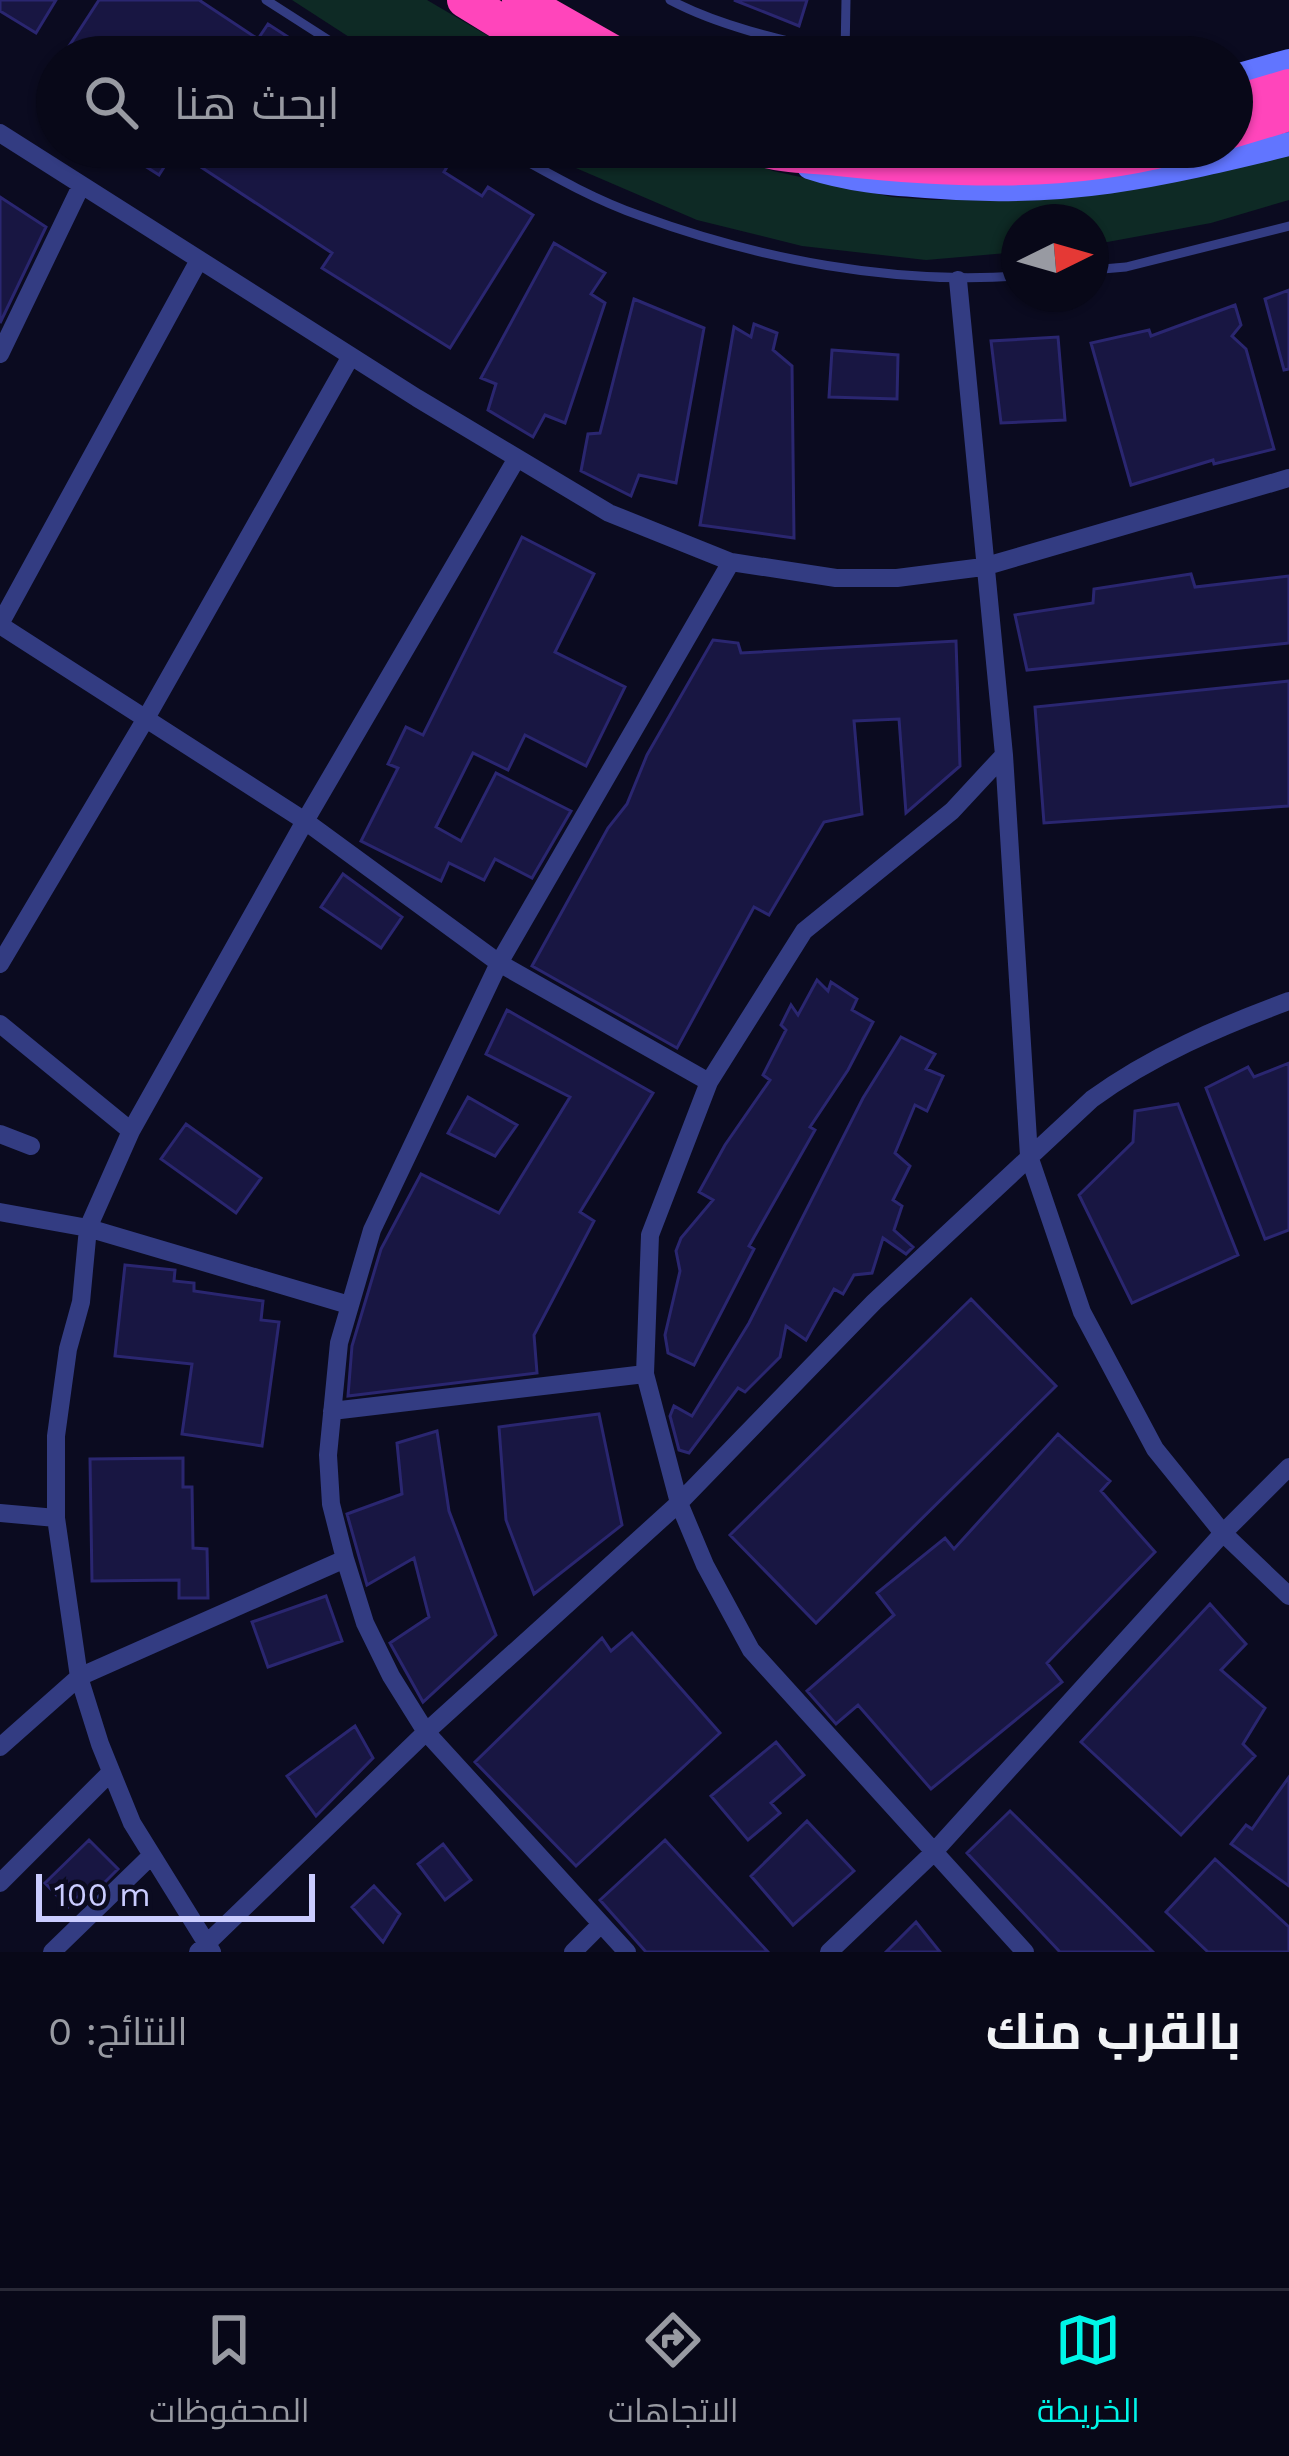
<!DOCTYPE html>
<html lang="ar">
<meta charset="utf-8">
<style>
body{margin:0;font-family:"Work Sans",Cairo,sans-serif;background:#161625;color:#f1f3f6;direction:rtl}
.compass{position:absolute;left:1001px;top:204px;width:108px;height:108px;border-radius:50%;background:#080818;box-shadow:0 3px 9px #0004;rotate:85deg}
.scale{position:absolute;left:36px;bottom:30px;width:279px;box-sizing:border-box;padding-left:12px;border:6px solid #caccff;border-top:0;font-size:33px;line-height:42px;white-space:nowrap;color:#caccff;-webkit-text-stroke:9px #0b0b20;paint-order:stroke}
.list{margin:0;padding:0;list-style:none}
h2{display:flex;justify-content:space-between;align-items:center;height:156px;margin:0;padding:0 48px;font-size:51px}
h2 small{font-size:39px;font-weight:400;color:#989aa2}
.icon{flex:none;width:66px;height:66px;fill:none;stroke:currentColor;stroke-width:2;stroke-linecap:round;stroke-linejoin:round}
.map{position:relative;flex:none;width:1289px;height:1952px;overflow:hidden;direction:ltr}
.search{position:absolute;background:#080818;box-shadow:0 3px 9px #0004;left:36px;right:36px;top:36px;height:132px;display:flex;align-items:center;gap:30px;box-sizing:border-box;padding:0 42px;border-radius:66px;color:#989aa2;font-size:45px}
.sheet{height:336px;background:#080818}
nav{display:flex;justify-content:space-around;align-items:center;box-sizing:border-box;height:168px;border-top:3px solid #292937;background:#080818;font-size:33px;color:#989aa2}
nav a{display:grid;justify-items:center;gap:6px}
nav .on{color:#00f5e8}
.map>svg:first-child{display:block}
.green{fill:#0e2a25}
.building{fill:#181642;stroke:#2a2670;stroke-width:3}
.lines{fill:none;stroke-linecap:round;stroke-linejoin:round}
.lane{stroke:#333c82;stroke-width:9}
.street{stroke:#333c82;stroke-width:18}
.secondary{stroke:#6175ff;stroke-width:24}
.highway{stroke:#ff45bb;stroke-width:36}
</style>
<div class="map">
<svg width="1289" height="1952" viewBox="0 0 1289 1952">
<rect width="100%" height="100%" fill="#0b0b20"/>
<path class="green" d="M292,0H427L524,57H380Z
M527,147H712L773,171L892,197L933,200L1068,198L1289,147V200L1211,223L1091,245V222H1019V252L926,260L802,246L697,220Z"/>
<path class="building" d="M0,0H56L36,33L0,11Z
M99,0H199L258,39L268,24L319,57H62Z
M734,0H807L799,26Z
M115,147H459L444,172L482,196L488,187L533,215L450,348L322,268L332,253L175,150L159,175Z
M0,197L46,227L0,323Z
M554,243L605,273L591,294L605,303L565,423L545,415L533,437L488,410L496,384L481,378Z
M1289,290V369L1284,370L1265,299Z
M634,299L704,328L676,483L639,475L631,496L581,471L588,434L600,433Z
M1235,305L1241,325L1232,336L1246,349L1274,449L1214,464L1213,460L1131,485L1091,343L1149,330L1151,336Z
M754,324L777,333L773,350L792,366L794,538L700,525L734,327L751,337Z
M1058,337L1065,420L1001,423L991,341Z
M832,350L898,355L897,399L829,397Z
M522,537L594,574L555,652L625,687L586,766L525,735L508,770L473,753L436,827L461,841L496,773L571,811L532,878L495,859L484,880L449,863L441,881L361,841L398,768L388,764L406,727L423,735Z
M1191,574L1195,587L1289,576V643L1027,670L1015,615L1093,603L1094,589Z
M713,640L738,643L741,653L956,641L960,766L906,813L899,719L854,721L862,814L824,822L769,915L754,907L677,1048L532,966L608,828L627,804L647,755Z
M1289,681V806L1044,823L1035,707Z
M343,874L402,917L381,948L321,907Z
M817,980L828,991L831,982L857,999L852,1010L873,1022L848,1070L810,1127L815,1130L749,1246L754,1249L694,1365L668,1353L665,1335L680,1271L676,1251L681,1238L713,1200L699,1192L725,1145L770,1080L763,1075L786,1030L781,1025L791,1005L798,1015Z
M507,1010L653,1093L580,1212L594,1221L534,1335L537,1373L348,1396L352,1346L381,1249L421,1174L499,1213L570,1097L486,1054Z
M901,1037L935,1054L926,1069L943,1076L927,1111L915,1105L895,1153L910,1166L893,1200L902,1206L894,1230L913,1247L906,1254L883,1238L872,1273L854,1275L843,1294L834,1289L806,1340L786,1326L780,1357L745,1392L738,1388L689,1453L679,1450L670,1416L674,1406L692,1416L749,1323L863,1098Z
M1289,1063V1230L1265,1239L1206,1088L1248,1067L1254,1077Z
M468,1097L517,1125L495,1156L448,1133Z
M1178,1104L1238,1255L1132,1303L1079,1195L1133,1142L1135,1111Z
M186,1124L261,1178L236,1213L161,1159Z
M125,1265L175,1270L174,1281L194,1283V1291L263,1301L261,1320L279,1322L262,1446L182,1434L192,1364L115,1356Z
M971,1299L1056,1386L816,1623L730,1535Z
M599,1414L622,1525L534,1594L506,1520L499,1427Z
M437,1431L449,1511L496,1635L423,1702L390,1643L429,1617L414,1558L367,1585L347,1514L402,1494L397,1443Z
M1058,1434L1110,1481L1101,1491L1155,1552L1047,1663L1062,1682L931,1789L858,1705L836,1724L807,1691L894,1615L877,1593L945,1538L954,1549Z
M183,1458V1487H192L193,1548L207,1549L208,1598H179V1580L92,1581L90,1459Z
M326,1596L342,1641L268,1667L252,1622Z
M1210,1604L1246,1644L1221,1670L1265,1708L1243,1744L1255,1756L1181,1835L1081,1742Z
M632,1633L720,1733L576,1866L475,1762L602,1638L611,1651Z
M355,1726L373,1758L316,1816L287,1776Z
M776,1742L804,1775L771,1803L780,1813L748,1840L711,1796Z
M1289,1777V1886L1231,1844L1246,1825L1252,1829Z
M1010,1811L1153,1952H1060L967,1853Z
M807,1821L854,1871L793,1925L751,1876Z
M89,1840L118,1869L95,1892L89,1886L68,1907L45,1883Z
M665,1840L768,1952H646L600,1900Z
M443,1844L471,1880L445,1900L418,1864Z
M1215,1859L1289,1927V1952H1208L1166,1912Z
M374,1886L400,1914L383,1942L352,1907Z
M916,1922L940,1952H886Z"/>
<g class="lines">
<path class="lane" d="M266,0L355,57
M670,0C723,28 787,41 845,54L846,0
M501,147C546,172 592,199 641,216C759,259 893,285 1019,276
M1091,270L1126,267L1289,226"/>
<path class="street" d="M0,133L417,398L609,513L731,562L836,578H897L983,567L1289,478
M958,280L1004,755L1029,1156L1082,1312L1155,1449L1223,1533L1289,1596
M0,354L81,186
M0,624L199,260
M0,625L305,821L499,963L709,1082
M1004,755L952,811L804,931L709,1082L650,1235L645,1374L679,1503L705,1565L751,1650L1025,1952
M0,964L145,720L351,356
M0,1024L131,1131
M0,1134L31,1146
M0,1212L88,1228L349,1305
M332,1411L645,1374
M0,1513L56,1518
M0,1747L79,1677L345,1559
M0,1883L111,1772
M52,1952L151,1856
M198,1952L426,1732L679,1503L874,1302L1092,1099C1151,1056 1221,1026 1289,1001
M212,1952L132,1823L100,1744L79,1677L56,1518V1436L68,1349L81,1302L88,1228L131,1131L305,821L517,458
M573,1952L600,1925
M627,1952L426,1732L391,1676L365,1623L345,1559L331,1504L328,1455L339,1343L372,1230L499,963L731,562
M829,1952L932,1854L1223,1533L1289,1467"/>
<path class="secondary" d="M1232,77L1289,61
M809,167C848,180 886,183 926,186C1064,198 1157,176 1289,144"/>
<path class="highway" d="M465,0L558,57
M520,0L620,57
M1232,104L1289,87
M1232,130L1289,113
M756,147C782,156 812,155 839,158C950,170 1063,175 1172,147"/>
</g>
</svg>
<svg class="compass" viewBox="-18 -18 36 36"><path d="M0-13l5 13h-10z" fill="#e53935"/><path d="M0 13l5-13h-10z" fill="#989aa2"/></svg>
<div class="scale">100 m</div>
<div class="search"><svg class="icon" aria-label="search" viewBox="0 0 24 24"><circle cx="10" cy="10" r="6"/><path d="M15 15l6 6"/></svg>ابحث هنا</div>
</div>
<section class="sheet">
<h2>بالقرب منك<small>النتائج: 0</small></h2>
<ul class="list">
</ul>
</section>
<nav>
<a class="on"><svg class="icon" aria-label="map" viewBox="0 0 24 24"><path d="M3 6l6-2 6 2 6-2v14l-6 2-6-2-6 2zM9 4v14M15 6v14"/></svg>الخريطة</a>
<a><svg class="icon" aria-label="directions" viewBox="0 0 24 24"><path d="M12 3l9 9-9 9-9-9zM9 14v-3h6M13 9l2 2-2 2"/></svg>الاتجاهات</a>
<a><svg class="icon" aria-label="saved" viewBox="0 0 24 24"><path d="M7 4h10v16l-5-4-5 4z"/></svg>المحفوظات</a>
</nav>
